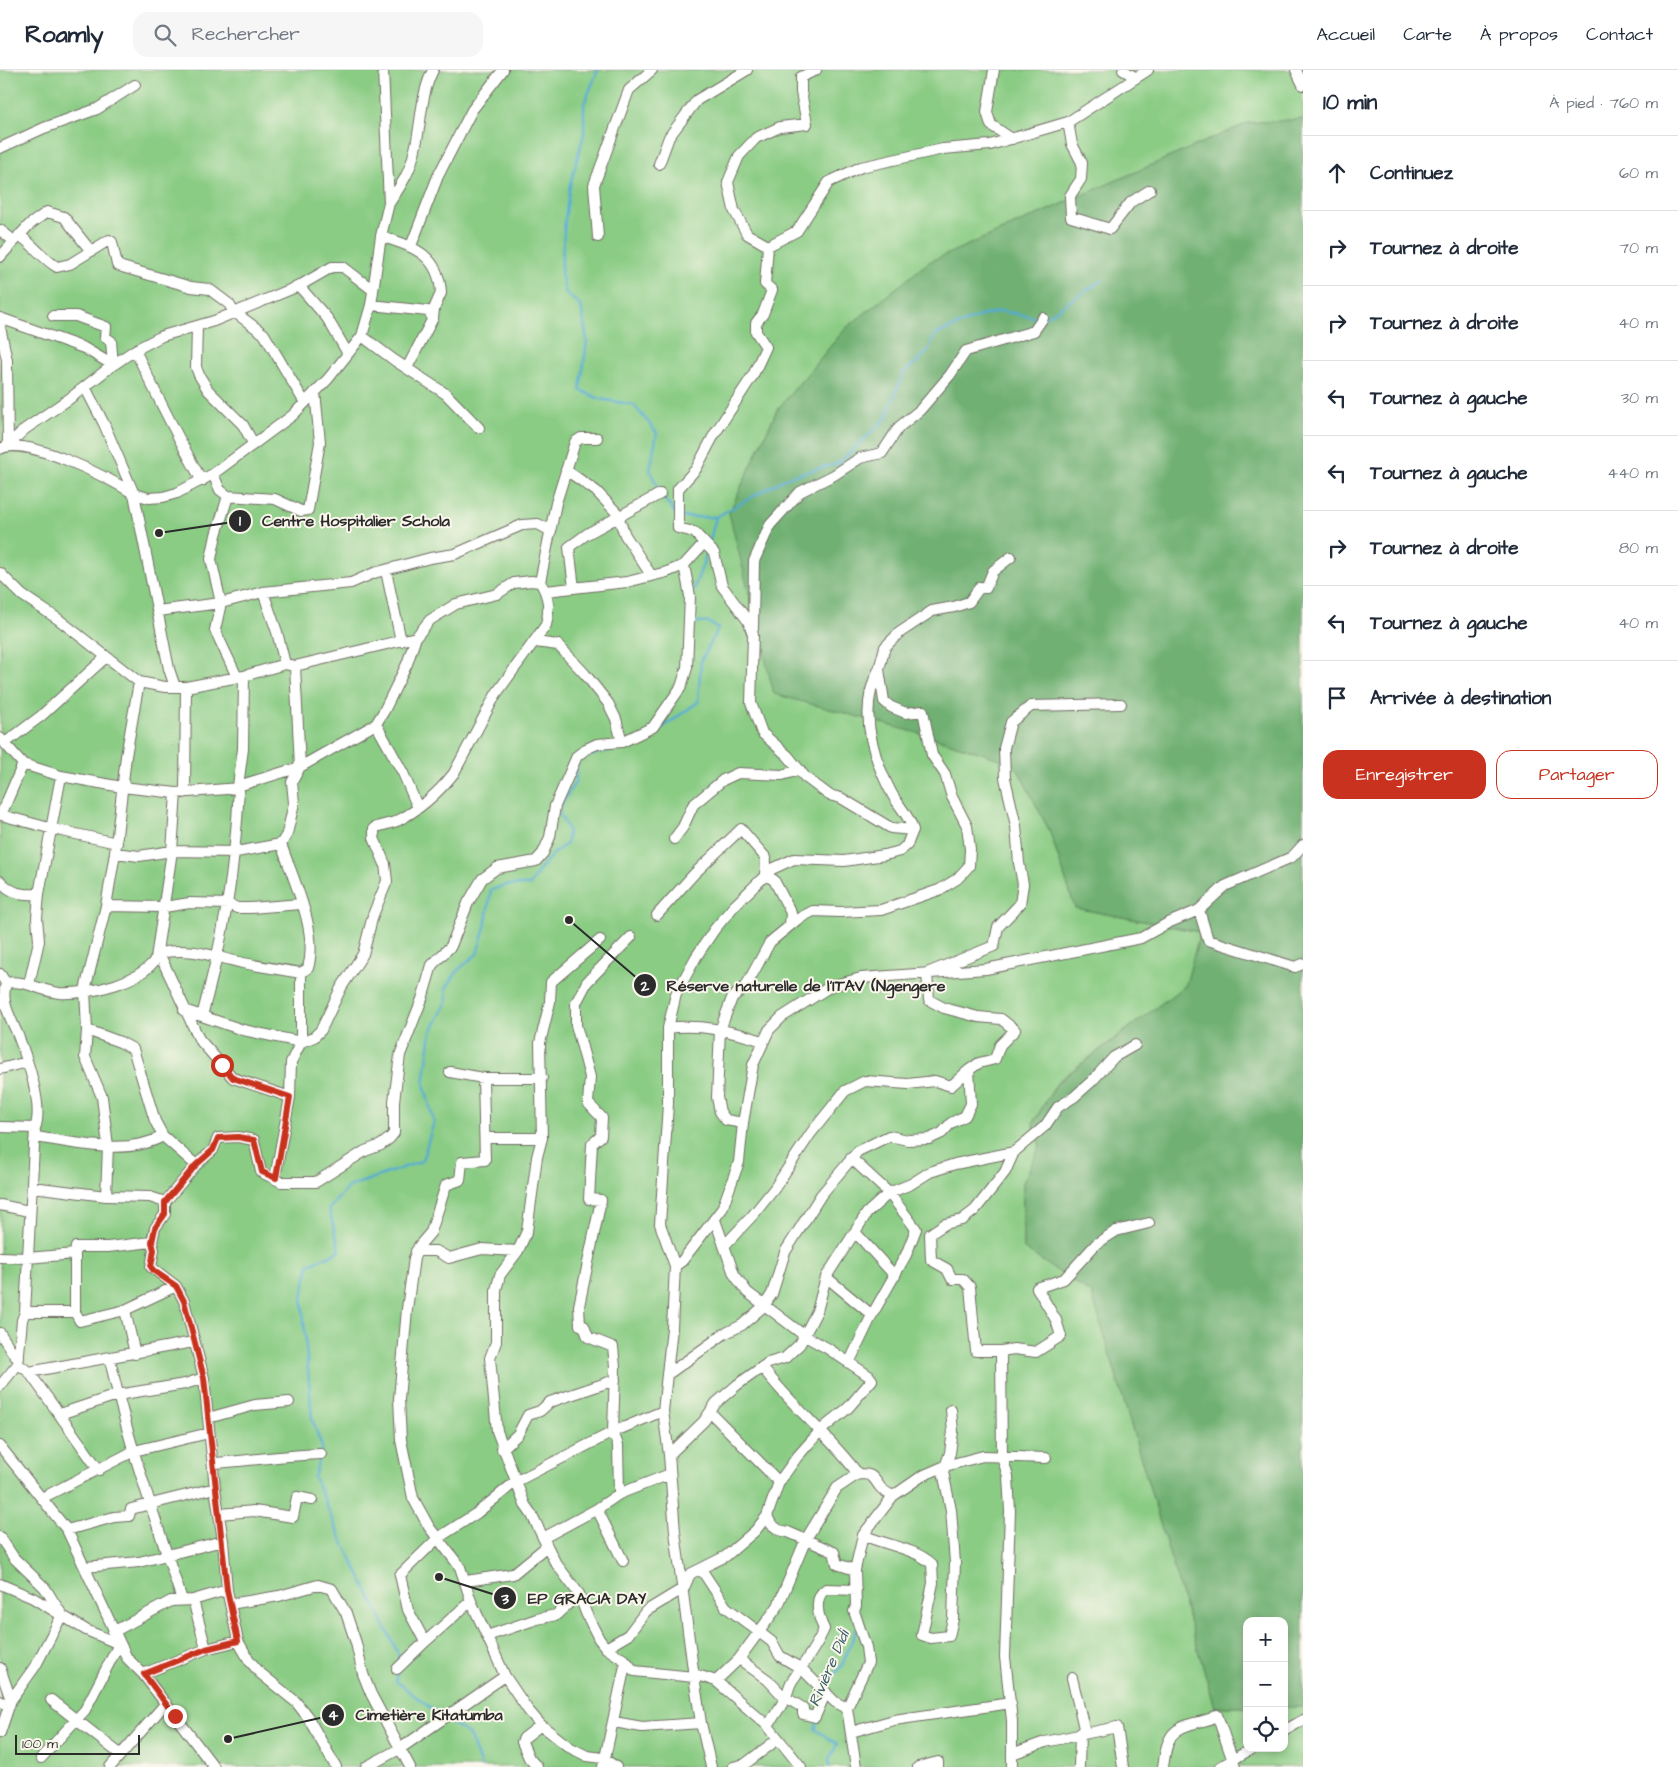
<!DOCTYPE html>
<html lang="fr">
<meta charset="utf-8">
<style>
body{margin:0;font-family:"Architects Daughter",sans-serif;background:#f6f6f7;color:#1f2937}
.controls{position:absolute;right:15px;bottom:15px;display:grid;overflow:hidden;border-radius:10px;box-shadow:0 2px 8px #0003}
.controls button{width:45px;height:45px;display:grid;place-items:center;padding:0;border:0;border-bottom:1px solid #e0e1e3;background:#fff;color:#1f2937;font:25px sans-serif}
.scale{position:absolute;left:15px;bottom:12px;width:125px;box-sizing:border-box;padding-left:5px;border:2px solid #2b2b2b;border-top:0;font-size:14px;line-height:18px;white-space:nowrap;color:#2b2b2b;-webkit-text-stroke:4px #fbf7ec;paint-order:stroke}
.stop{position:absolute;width:15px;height:15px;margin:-11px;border:4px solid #c8321e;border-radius:50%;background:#fff}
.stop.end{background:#c8321e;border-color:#fff;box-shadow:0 1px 5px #0008}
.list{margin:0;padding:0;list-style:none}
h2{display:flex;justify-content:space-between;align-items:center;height:65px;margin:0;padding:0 20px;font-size:21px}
h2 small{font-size:16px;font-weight:400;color:#747a83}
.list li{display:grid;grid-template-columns:32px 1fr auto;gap:15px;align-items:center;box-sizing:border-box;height:75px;padding:0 20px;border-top:1px solid #e0e1e3}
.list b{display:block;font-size:19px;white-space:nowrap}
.list em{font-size:16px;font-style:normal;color:#747a83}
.actions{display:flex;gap:10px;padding:15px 20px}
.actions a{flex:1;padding:11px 0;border:1px solid #c8321e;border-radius:15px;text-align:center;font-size:18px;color:#c8321e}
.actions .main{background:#c8321e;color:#fff}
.icon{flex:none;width:28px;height:28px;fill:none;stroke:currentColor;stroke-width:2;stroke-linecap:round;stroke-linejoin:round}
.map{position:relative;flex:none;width:1303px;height:1697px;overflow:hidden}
header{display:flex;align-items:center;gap:30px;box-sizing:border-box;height:70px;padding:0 25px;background:#fff;border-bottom:1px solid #e0e1e3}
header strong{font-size:24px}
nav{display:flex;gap:28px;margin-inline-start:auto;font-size:18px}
.search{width:350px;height:45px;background:#f6f6f7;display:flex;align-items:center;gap:12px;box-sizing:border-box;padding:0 18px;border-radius:15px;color:#747a83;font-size:19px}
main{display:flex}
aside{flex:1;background:#fff}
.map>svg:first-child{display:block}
.green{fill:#8acc84;stroke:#5a7c58}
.forest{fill:#6fb072;stroke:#4d6e4e}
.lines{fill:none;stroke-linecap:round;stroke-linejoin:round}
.stream{stroke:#54abd1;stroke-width:2.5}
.minor-casing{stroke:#706c63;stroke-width:12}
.minor{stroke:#fff;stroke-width:10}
.route{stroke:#c8321e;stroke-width:6}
.labels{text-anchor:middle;stroke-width:4;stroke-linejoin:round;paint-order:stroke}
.water-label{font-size:16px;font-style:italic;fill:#3b5e6d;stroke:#fbf7ec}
.leader{fill:none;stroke:#2b2b2b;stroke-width:2}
.callout-dot{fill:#2b2b2b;stroke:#fbf7ec;stroke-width:2}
.mark-label{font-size:15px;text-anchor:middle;font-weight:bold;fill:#fff}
.callout-label{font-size:16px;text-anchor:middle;font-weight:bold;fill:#2b2b2b;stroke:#fbf7ec;stroke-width:4;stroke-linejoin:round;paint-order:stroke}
</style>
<header>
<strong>Roamly</strong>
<div class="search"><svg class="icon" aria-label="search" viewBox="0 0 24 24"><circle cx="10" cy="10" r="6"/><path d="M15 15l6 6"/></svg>Rechercher</div>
<nav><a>Accueil</a><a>Carte</a><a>À propos</a><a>Contact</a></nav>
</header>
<main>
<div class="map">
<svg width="1303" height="1697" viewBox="0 0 1303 1697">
<rect width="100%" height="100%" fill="#fbf7ec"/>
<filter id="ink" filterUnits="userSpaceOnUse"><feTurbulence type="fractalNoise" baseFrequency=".02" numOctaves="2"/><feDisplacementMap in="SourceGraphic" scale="10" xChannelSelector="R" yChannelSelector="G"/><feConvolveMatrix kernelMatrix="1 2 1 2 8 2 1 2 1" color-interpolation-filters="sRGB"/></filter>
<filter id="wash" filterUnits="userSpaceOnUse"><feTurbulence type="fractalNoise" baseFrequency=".0096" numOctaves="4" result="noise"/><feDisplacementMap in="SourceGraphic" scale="20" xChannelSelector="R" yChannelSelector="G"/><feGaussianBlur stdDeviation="1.12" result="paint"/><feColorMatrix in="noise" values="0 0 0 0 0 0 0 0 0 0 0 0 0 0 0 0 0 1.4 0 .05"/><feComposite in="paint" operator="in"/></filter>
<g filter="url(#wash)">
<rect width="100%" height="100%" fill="#f1e6cb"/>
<path class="green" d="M0,0H1303V49L1248,53L929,192L845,259L777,340L729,443L932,667L1015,694L1050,762L1075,838L1200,862L1186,915L1058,1011L1033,1053L1040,1076L1023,1113V1178L1092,1224L1215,1637H1247V1678H1284V1637H1303V1697H0Z"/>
<path class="forest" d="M1303,49V1637H1284V1551H1247V1637H1215L1092,1224L1023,1178V1113L1040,1076L1033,1053L1058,1012L1186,915L1200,862L1075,838L1050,762L1015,694L932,667L774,624L729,443L777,340L845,259L929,192L1248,53Z"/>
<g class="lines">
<path class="stream" d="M598,0L584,34V64L570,115L565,149L561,202L565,222L581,236L587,271L580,320L600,329L634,335L657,363L650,400L659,421
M1046,247L1102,210
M662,426L675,443
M681,447H716L788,407L839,393L885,349L903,304L927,282L935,265L977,247L1001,241L1038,248
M709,474L716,447
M693,521L708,480
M582,688L604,681L637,676L698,632L701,591L718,559L710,553L694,552V547
M321,1382L322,1377L312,1349L302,1227L309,1194L340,1181L329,1139L348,1117L422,1091L434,1052L424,1014L431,962L447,932L446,918L459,899L477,884L485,857L491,820L507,815H530C540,799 550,783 567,774L568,760L558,740L576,711L577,695
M319,1388L314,1407L338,1462L399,1585L398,1592
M397,1602L396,1611L442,1647
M828,1621L832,1608L842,1595L857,1558
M447,1650L470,1666L481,1697
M818,1650L815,1659L837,1674L829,1690V1697"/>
</g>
</g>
<g filter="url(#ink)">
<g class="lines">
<g class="minor-casing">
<path id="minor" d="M994,0L987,42L991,55L1012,69
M1123,0L1135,7
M1296,0L1303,15
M1068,52L1072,74L1082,93L1081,109L1070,126L1071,147L1110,159L1131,132L1150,120
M0,78L44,58L97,39L135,15
M659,94L669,67L697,30L747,0
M390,132C399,118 409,104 413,87C422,58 419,28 433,0
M0,160L14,171
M19,165C34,175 42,188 57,197L70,194L109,170L112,172L117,195L122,197L191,217L209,219L229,234L233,241L264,264L305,333
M381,166C413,177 439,184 441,223L434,239L433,248
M598,167L594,115L629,20L652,0
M411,176L438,106L472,40L503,0
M768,176L747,164L734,140L728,112L739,86L756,68L780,57L807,54L801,22V7L816,0
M0,187L29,155L47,142L64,147L90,180
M299,216L327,248L347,282
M371,235L428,241L433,248L407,298
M53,246H76L106,257L105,267L111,271L113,295
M0,248L84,278L113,295
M0,257L7,290L8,375
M197,257L196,297L199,305L208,320L243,355L253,373
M362,266L394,290L446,324L479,358
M135,280C156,324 178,368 202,411
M85,317L104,354L134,424L169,599L175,617
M8,375L25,359L69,329L113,295L135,280L162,266L214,251L299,216L332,197H343L373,220
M0,379C25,365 110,408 134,424L149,428L163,427L177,423L213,404L293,345L328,309L362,266L371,235L381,166L389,133L383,0
M566,400L596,421L617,443L625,465L651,505
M213,404L220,420L228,426L216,465L211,489L221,533L215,560L237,607
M228,426L275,429L301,441L308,440L320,372L315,322
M386,501L401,571
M0,503L22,525L58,549L139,612L165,617H186L244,606L285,594L295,596L416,567L430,550L456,534L497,524L514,513L531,511L540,512C549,526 550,539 546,555L496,624L454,703C439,722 419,740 397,751C390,754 381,755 374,758V768L385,794L387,811L373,845L363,884L341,918L321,960L314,967L301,972L243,960L184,940
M540,512L556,433L575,372L581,368H597
M574,518L569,477L587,464L660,424
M546,521L627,512L667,502L684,495L704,473
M263,522L277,562L285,594
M157,541L221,533L263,522L351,513L374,503L430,488L455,484L522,455L538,454L551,461
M753,559L754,491L770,455L800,422L834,405L860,388L882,383L899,357L920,340L950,305L966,281L1034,261L1043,248
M535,572L558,575L585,604L608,633L616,649L622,672
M879,599C858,639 872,686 892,724C900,738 909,745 913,760
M376,654L403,703L418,738
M0,668L23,694L61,706L122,717L176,723L239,718L238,716L300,697L376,654L384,641L407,594L416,567
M5,673L41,646L106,587
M23,694L1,745L53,759L117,773
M238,716L243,679L244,606
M185,723L186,617
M674,769L683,757L693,735L723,710L738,703L782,705L800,700
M115,783L139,786L172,781L236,782L281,774
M0,811C12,824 22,825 39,824
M106,836L164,837L190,833L229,834L237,838H251L301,834
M1199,840L1208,870L1295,897L1303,894
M657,845L694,804L741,759L766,788L765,805L774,810L791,843L790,855
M600,870L551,912L550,932L540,973L542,1068L537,1087L527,1161L518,1181L500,1205L496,1220V1272L490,1288L497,1361L525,1435L532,1445L555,1492L579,1524L586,1543L599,1569L606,1578L626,1591L634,1601L694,1607
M159,883L199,969L233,1008L290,1027
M156,888L172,781L176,723
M0,904L6,913C0,934 12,949 19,968C27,989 44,1036 35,1058L25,1242L22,1250L18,1294L0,1316
M6,913C25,909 40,921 59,923C88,925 147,912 159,883C192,877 211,886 243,893C263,897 282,900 301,903L308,898C319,862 293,809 281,774L287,764L294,733L292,712L300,697L295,596
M29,914L39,871L37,848L39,824L61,706
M202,946C224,866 235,801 239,718
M668,958C701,954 732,961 763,971
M87,960L120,972L133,979L155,1051L163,1066L196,1095
M0,999L27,992
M450,1002L483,1008H542
M483,1008L485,1090L462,1092L460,1110L446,1115L431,1162L419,1176L414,1188L407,1239L399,1329L401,1370L413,1428L429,1457L460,1497L471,1531L505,1606L528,1640L541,1655L569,1677L587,1686L603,1688L616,1697
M743,1053L753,995L769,960L782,947L831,916L861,908L986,899L1141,868L1168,853L1199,840L1225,816L1292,787L1303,775
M0,1057L35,1058
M35,1067C75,1072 126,1087 163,1066
M486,1068H542
M275,1108L290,1027L291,992L301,972V903
M32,1117L106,1126L150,1127L165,1132
M106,1126L108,1076L102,1027L85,987L87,960L85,920L106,836L115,783L126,686L139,612
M0,1135L29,1141
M855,1162L895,1206
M724,1176L753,1145L774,1119L811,1063L845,1021L865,1011L908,1014L935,1011L951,1016L969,1000
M416,1181H436L449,1188L482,1179L518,1181
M75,1184V1242
M0,1187L27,1188L75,1184L76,1177H108L152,1172
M675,1196L660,1154L668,1034V958L676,924L696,887L714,860L734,836L772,799L794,789L844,791L885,785L900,781L907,775L913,760L891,758L841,728L829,725L805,707L788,686L762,663L751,633L753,565L748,551L722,516L714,483L694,462L678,458V419L696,399L714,365L753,305L766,277L756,262V253L763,244L772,220L765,214L768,176L797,161L829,112L861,97L943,79L990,75L1068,52L1148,0
M826,1207L872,1245
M125,1240L135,1284
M25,1242H75L80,1251L125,1240L176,1216
M0,1263L15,1286L19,1288
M1001,1281H976L970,1217L963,1209H952L947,1199L931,1190L930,1164L945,1154L962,1150L975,1140L1005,1102L1014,1082
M110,1289C127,1371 156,1450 182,1530
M668,1293L671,1302L724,1264L742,1255L764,1236L772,1224L785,1182L821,1125L858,1081L889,1066L908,1070L929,1069L942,1063L951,1053L965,1046L971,1034L969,1000L979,993L995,989L1000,975L1015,960L1001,949L978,947L944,938L929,930L927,903L994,876L998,857L1020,834L1023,814L1019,793L1016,756L1005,708L1004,678L1011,652L1031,636L1121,634
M849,1293L872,1245L906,1185L916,1159L889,1123L851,1088
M18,1294L29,1302L193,1272
M29,1302L99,1400
M710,1342L779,1412
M60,1344L117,1325L185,1314L204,1308
M208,1348L255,1335L289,1332
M0,1376L67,1460L127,1588L143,1604L214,1697
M502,1379L518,1364L528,1345L540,1341L550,1332L615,1310
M669,1385L704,1351L716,1333L737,1315L768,1293L785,1288L800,1274L817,1241L826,1207L867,1143L889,1123L911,1114L930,1102L955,1094L1014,1082L1045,1056L1058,1037L1074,1027L1092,1011L1114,987L1135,975
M213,1393C249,1391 285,1385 321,1384
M858,1404C873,1404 872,1406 880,1417C883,1421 889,1424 893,1426
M619,1424L618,1375L613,1362L615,1297L613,1277L588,1267L584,1256L580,1255L579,1236L601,1130L589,1129L592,1074L601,1066L602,1048L588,1033L590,1007L576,955V933L587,912L631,867
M42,1428L134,1381L209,1363
M597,1439L623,1491
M219,1444L254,1441L293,1447L297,1427L312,1430
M767,1446L771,1454L779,1460L788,1462L834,1482L837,1494L855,1500
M67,1460L114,1447L129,1446L131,1439L215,1418
M863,1465C885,1475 915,1478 932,1494L933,1513L922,1565L931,1568L949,1566L953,1549L955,1493L951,1440L943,1402L950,1383L953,1361L951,1340
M0,1467L14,1488L45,1518L62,1545L36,1595L11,1630L0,1663
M543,1468L597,1439L619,1424L670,1404
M85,1497L139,1492L223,1471
M701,1499L726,1537L772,1572L780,1586L802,1599L835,1632L847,1638
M466,1511L513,1504L547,1476
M0,1514L33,1528L86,1560L119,1574
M193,1530L206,1579
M471,1531L425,1572L408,1540L400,1505L438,1468L477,1443L515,1412L613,1362L663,1341
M230,1534L279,1526L318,1515L332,1519L346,1543L356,1573L363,1604L371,1624L410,1697
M113,1562L171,1531L193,1530L227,1520
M487,1566L537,1549L556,1545L579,1524
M606,1578L628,1565L646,1541L684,1518L690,1504L726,1486L755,1461L767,1446L779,1412L797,1387L821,1360L848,1338L872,1310L869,1306L827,1278L805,1266L747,1222L734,1204L715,1150
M739,1589L768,1610L782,1625L803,1638V1644L815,1647L826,1622
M0,1598L11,1630
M397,1599L425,1572
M143,1604L206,1579L238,1571
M694,1604L716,1611L768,1656L801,1697
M1072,1608L1084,1658L1080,1664L1079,1697
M716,1611L739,1589L778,1536L806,1469L837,1418L858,1404C829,1365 791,1336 762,1297
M51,1630L120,1684
M0,1631L9,1636
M614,1652L642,1657L701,1653
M768,1656C773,1647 780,1638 785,1629C788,1624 788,1617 792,1611C803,1595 816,1578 824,1559C818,1547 813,1527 826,1519L856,1520
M1284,1661L1303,1650
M851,1662L894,1650L1011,1633
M1012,1684L1045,1672L1117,1657L1123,1697
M41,1688L85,1640L119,1574
M110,1697L166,1633
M336,1697L307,1646L296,1632L260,1603L249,1590L238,1571L227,1520L223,1471L215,1418L204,1308L184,1231L176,1216L151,1197L154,1180L152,1172L155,1158L165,1144V1132L196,1095L213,1080L218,1068L238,1067L254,1070L261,1102L281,1112H316L365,1081L381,1075L390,1068L394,1063V1031L400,985L422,929L432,895L451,876L468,833L482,809L497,798L536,791L543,783L550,767L555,736L577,686L586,679L597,674L622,672L653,657L681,617L687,598L690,526L684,495
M366,1697L401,1678L505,1606
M537,1697L529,1688L522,1672L524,1668L541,1655
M603,1697L626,1591
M711,1697L701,1653L694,1607L675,1462L669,1385L663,1341L672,1258L675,1196L682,1191L722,1139L739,1092L743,1053L726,1050L720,1042L717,1027L720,960L732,928L746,916L770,872L798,849L813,841L840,842L881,840L939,820L957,809L969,796L970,779L967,756L952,727L945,704L932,685L923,641L906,643L891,637L884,631L879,599L885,577L899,563L932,541L954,537L969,532L980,517L986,518L993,501L1011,487
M733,1697L745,1694L778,1669
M856,1697L847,1638L868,1593L866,1577L854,1541L856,1536L855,1500L863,1465L893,1426L922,1406L945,1396L983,1386L1046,1388
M918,1697L938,1692V1697
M1012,1697V1651L1005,1587L1010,1441L1008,1406L1002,1387L1001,1281L1014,1279L1036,1282L1061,1266L1056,1250L1037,1218L1064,1209L1096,1174L1116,1161L1149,1153
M1163,1697C1167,1669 1169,1658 1199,1652C1206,1650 1210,1650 1217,1645L1235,1697
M1220,1697L1253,1678"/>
</g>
<use href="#minor" class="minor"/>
</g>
</g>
<g class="lines" filter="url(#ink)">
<path class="route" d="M175,1646L144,1604L206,1579L238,1571L227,1520L204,1308L184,1231L176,1216L154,1201L151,1197L154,1180L152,1172L155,1158L165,1144V1132L196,1095L213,1080L218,1068L238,1067L254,1070L262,1102L276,1108L290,1027L233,1008L222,995"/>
</g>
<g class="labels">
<g class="water-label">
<text transform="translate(828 1598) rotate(-67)" y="6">Rivière Didi</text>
</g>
</g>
<path class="leader" d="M159 463L240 451M569 850L645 915M439 1507L505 1528M228 1669L333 1645"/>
<g class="callout-dot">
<circle cx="159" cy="463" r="5"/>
<circle cx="569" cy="850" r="5"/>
<circle cx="439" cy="1507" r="5"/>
<circle cx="228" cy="1669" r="5"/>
<circle cx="240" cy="451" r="12"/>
<circle cx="645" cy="915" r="12"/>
<circle cx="505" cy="1528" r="12"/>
<circle cx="333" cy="1645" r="12"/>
</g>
<g class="mark-label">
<text x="240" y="456">1</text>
<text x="645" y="921">2</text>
<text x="505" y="1534">3</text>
<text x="333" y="1650">4</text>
</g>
<g class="callout-label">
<text x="356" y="456">Centre Hospitalier Schola</text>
<text x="806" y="921">Réserve naturelle de l'ITAV (Ngengere</text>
<text x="587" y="1534">EP GRACIA DAY</text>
<text x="429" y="1650">Cimetière Kitatumba</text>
</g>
</svg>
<div class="controls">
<button>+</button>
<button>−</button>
<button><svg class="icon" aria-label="locate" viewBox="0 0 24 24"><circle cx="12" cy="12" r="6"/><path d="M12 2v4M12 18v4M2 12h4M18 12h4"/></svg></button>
</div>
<div class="scale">100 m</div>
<div class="stop" style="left:222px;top:995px"></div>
<div class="stop end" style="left:175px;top:1646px"></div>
</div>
<aside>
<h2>10 min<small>À pied · 760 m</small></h2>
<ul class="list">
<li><svg class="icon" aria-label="ahead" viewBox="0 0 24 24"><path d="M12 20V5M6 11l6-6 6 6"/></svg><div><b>Continuez</b></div><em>60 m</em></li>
<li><svg class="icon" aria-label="right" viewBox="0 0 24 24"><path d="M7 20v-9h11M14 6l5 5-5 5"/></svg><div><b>Tournez à droite</b></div><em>70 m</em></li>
<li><svg class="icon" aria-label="right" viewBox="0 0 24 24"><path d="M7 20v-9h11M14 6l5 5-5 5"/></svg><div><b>Tournez à droite</b></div><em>40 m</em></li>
<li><svg class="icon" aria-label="left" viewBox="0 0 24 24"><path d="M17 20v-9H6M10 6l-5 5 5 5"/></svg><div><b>Tournez à gauche</b></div><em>30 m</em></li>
<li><svg class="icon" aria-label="left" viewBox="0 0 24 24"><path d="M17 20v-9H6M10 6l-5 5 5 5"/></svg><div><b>Tournez à gauche</b></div><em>440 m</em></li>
<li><svg class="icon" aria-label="right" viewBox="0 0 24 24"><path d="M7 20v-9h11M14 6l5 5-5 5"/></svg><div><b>Tournez à droite</b></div><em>80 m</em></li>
<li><svg class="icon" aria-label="left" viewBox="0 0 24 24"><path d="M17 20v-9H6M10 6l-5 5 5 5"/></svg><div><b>Tournez à gauche</b></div><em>40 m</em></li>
<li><svg class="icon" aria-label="arrive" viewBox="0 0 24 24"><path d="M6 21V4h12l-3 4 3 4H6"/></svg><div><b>Arrivée à destination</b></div></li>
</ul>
<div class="actions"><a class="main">Enregistrer</a><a>Partager</a></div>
</aside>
</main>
